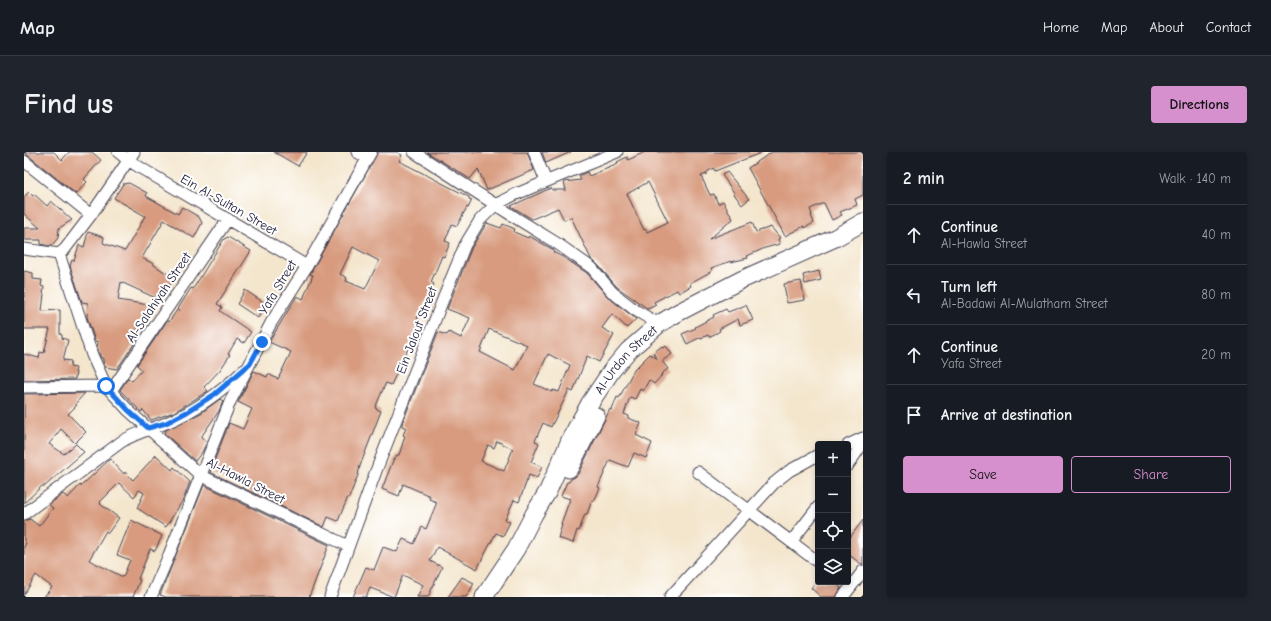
<!DOCTYPE html>
<meta charset="utf-8">
<style>
body{margin:0;font-family:"Comic Neue",sans-serif;background:#20242c;color:#f1f3f6}
.controls{position:absolute;right:12px;bottom:12px;display:grid;overflow:hidden;border-radius:4px;box-shadow:0 2px 6px #0003}
.controls button{width:36px;height:36px;display:grid;place-items:center;padding:0;border:0;border-bottom:1px solid #363941;background:#171b24;color:#f1f3f6;font:20px sans-serif}
.stop{position:absolute;width:12px;height:12px;margin:-9px;border:3px solid #1a73e8;border-radius:50%;background:#fff}
.stop.end{background:#1a73e8;border-color:#fff;box-shadow:0 1px 4px #0008}
.list{margin:0;padding:0;list-style:none}
h2{display:flex;justify-content:space-between;align-items:center;height:52px;margin:0;padding:0 16px;font-size:17px}
h2 small{font-size:13px;font-weight:400;color:#9ea1a6}
.list li{display:grid;grid-template-columns:26px 1fr auto;gap:12px;align-items:center;box-sizing:border-box;height:60px;padding:0 16px;border-top:1px solid #363941}
.list b{display:block;font-size:15px;white-space:nowrap}
.list p{margin:0;font-size:13px;white-space:nowrap;color:#9ea1a6}
.list em{font-size:13px;font-style:normal;color:#9ea1a6}
.actions{display:flex;gap:8px;padding:12px 16px}
.actions a{flex:1;padding:9px 0;border:1px solid #d690ce;border-radius:4px;text-align:center;font-size:14px;color:#d690ce}
.actions .main{background:#d690ce;color:#111}
.icon{flex:none;width:22px;height:22px;fill:none;stroke:currentColor;stroke-width:2;stroke-linecap:round;stroke-linejoin:round}
.map{position:relative;flex:none;width:839px;height:445px;overflow:hidden;border-radius:4px}
header{display:flex;align-items:center;gap:24px;box-sizing:border-box;height:56px;padding:0 20px;background:#171b24;border-bottom:1px solid #363941}
header strong{font-size:19px}
nav{display:flex;gap:22px;margin-inline-start:auto;font-size:14px}
.intro{display:flex;align-items:center;justify-content:space-between;box-sizing:border-box;height:96px;padding:0 24px}
h1{margin:0;font-size:28px}
.button{padding:10px 18px;border-radius:4px;background:#d690ce;color:#111;font-size:14px;font-weight:700}
main{display:flex;gap:24px;padding:0 24px}
aside{flex:1;background:#171b24;border-radius:4px;box-shadow:0 2px 6px #0003}
.map>svg:first-child{display:block}
.building{fill:#d89b7f;fill-rule:evenodd}
.lines{fill:none;stroke-linecap:round;stroke-linejoin:round}
.minor-casing{stroke:#423f51;stroke-width:13}
.highway-casing{stroke:#423f51;stroke-width:19}
.minor{stroke:#fff;stroke-width:11}
.highway{stroke:#fff;stroke-width:17}
.route{stroke:#1a73e8;stroke-width:5}
.labels{text-anchor:middle;stroke-width:4;stroke-linejoin:round;paint-order:stroke}
.street-label{font-size:13px;fill:#22223b;stroke:#fff}
</style>
<header>
<strong>Map</strong>
<nav><a>Home</a><a>Map</a><a>About</a><a>Contact</a></nav>
</header>
<div class="intro"><h1>Find us</h1><a class="button">Directions</a></div>
<main>
<div class="map">
<svg width="839" height="445" viewBox="0 0 839 445">
<rect width="100%" height="100%" fill="#fff"/>
<filter id="ink" filterUnits="userSpaceOnUse"><feTurbulence type="fractalNoise" baseFrequency=".025" numOctaves="2"/><feDisplacementMap in="SourceGraphic" scale="8" xChannelSelector="R" yChannelSelector="G"/><feConvolveMatrix kernelMatrix="1 2 1 2 8 2 1 2 1" color-interpolation-filters="sRGB"/></filter>
<filter id="wash" filterUnits="userSpaceOnUse"><feTurbulence type="fractalNoise" baseFrequency=".012" numOctaves="4" result="noise"/><feDisplacementMap in="SourceGraphic" scale="16" xChannelSelector="R" yChannelSelector="G"/><feGaussianBlur stdDeviation="0.9" result="paint"/><feColorMatrix in="noise" values="0 0 0 0 0 0 0 0 0 0 0 0 0 0 0 0 0 1.4 0 .05"/><feComposite in="paint" operator="in"/></filter>
<g filter="url(#wash)">
<rect width="100%" height="100%" fill="#f4e6cd"/>
<g id="blocks">
<path class="building" d="M0,0H30L38,8L45,0H68L77,8L60,27L63,30L52,42Z
M250,0H283L274,14Z
M354,0H373L378,3L375,9L445,45V47L448,48L444,56L443,55L433,74L428,72L421,89L426,91L420,105L418,104L407,130L410,132L393,166L396,168L384,197L367,233L362,231L360,235L351,256L357,259L336,314L334,323L325,346L324,345L314,369L304,365L300,375L186,320L205,271L219,277L228,257L214,250L230,219L243,225L244,222L254,227L267,200L245,190L273,144L279,147L289,123L286,122ZM329,95L355,109L341,137L322,129L323,126L316,122Z
M403,0H503L510,18L463,38L454,17L446,27Z
M518,0H547L522,11Z
M621,0H739L691,19L689,16L682,21L683,22L677,24L686,43L690,42L694,52L699,49L709,67L685,87L728,70L732,80L747,75L756,86L754,87L756,92L741,96L723,104L724,106L707,110V109L687,116L688,119L666,131L667,134L655,141L653,138L630,150L632,153L624,157L593,135L573,112L567,107L547,65L540,68L534,56L508,67L487,54L527,36L528,38H542L540,30L557,28L555,24L563,20L565,24L594,12L593,10L603,5L604,8ZM624,30L644,70L623,80L621,77L620,78L603,42Z
M748,0H839V43L831,47L833,53L816,60L818,63L808,68L800,51L786,57L788,63H787L790,71L780,76V74L761,84L724,16Z
M703,20L725,47L718,53L710,42H711L698,23Z
M105,31L123,41L122,44L154,62L158,55L175,65L178,71L170,86L140,68L118,106L130,112V113L150,126L136,148L97,130L94,148L125,153L122,169L115,173L112,189L93,217L81,215L79,209V206H77L73,195L74,190L71,189L63,165L64,151L58,150L46,114L48,108L50,109L55,93L60,95L64,80L80,85L79,91L101,99L121,64L90,46L99,32Z
M5,40L9,44L10,42L23,54L27,49L48,68L35,76L34,86L29,92L25,94L17,92V88H0V76H16L0,62V45Z
M463,71L477,76L479,72L491,77L490,80L504,86L505,84L530,98L529,100L539,105L563,121L584,145L612,167L603,176L588,162L578,176L590,183L575,210L563,204L549,240L545,238L527,275L519,271L511,289L515,291L507,310L518,315L513,326L505,323L495,350L490,348L481,368L486,370L479,384L472,381L453,417L413,395L406,409L418,415L404,445H393L399,433L379,423L370,445L346,436L342,445H329L342,415L350,418L359,395L373,400L379,387L390,392L398,375L402,377L413,350L405,347L406,344L379,332L375,344L358,337L370,306L371,307L373,303H375L381,284L379,283L382,276L378,274V272L414,180L423,183L425,180L437,186L446,166L423,157L448,95ZM465,177L503,193L491,218L456,200ZM524,202L546,213L535,240L529,238L528,240L510,232ZM473,289L489,297L480,319L457,309L464,293L470,296Z
M204,85L227,99L193,152L198,155L196,159L227,180L220,191L213,187L204,202L206,203L196,218L180,235L184,239L150,260L127,268L119,258L117,260L96,238L104,226L108,229L118,218L113,213L143,169L145,170L153,158H156L154,157L167,136L169,137L200,87Z
M0,119L9,121V127L18,128L17,134L20,135L19,141L20,142L18,159L36,158V182L38,183V186L44,188L39,208L47,209L46,215L52,216L51,220H52L51,227L0,228V202L15,206L16,200L20,201L26,177H0Z
M795,119L797,128L781,132L779,123Z
M777,129L781,148L763,151L760,132Z
M221,138L242,152L234,166L213,152Z
M722,153L729,168L716,173L714,167L695,177L696,179L685,185L684,183L677,186V185L663,192L658,182L672,176L671,175L690,165L689,163L702,157L704,160Z
M638,194L640,196L642,194L648,202L638,209L644,217L637,222L638,223L630,232L625,228L619,239L616,237L611,247L606,245L600,262L605,264L604,266L617,271L612,283L628,291L622,306L610,301L604,315L586,308L574,335L576,336L570,349L568,348L563,362H561L555,379L553,378L549,391L534,386L538,373L537,372L546,347L537,344L543,330H545L547,327L551,325L554,322L586,257L588,258L593,245L595,246L610,218L626,202L634,207L629,201Z
M61,241L51,252L53,253L44,262L62,280L51,291L37,277L25,292L40,302L52,292L60,300L21,334H18L0,351V242Z
M196,247L199,249L195,259L177,285L183,290L178,300L171,309L140,281L142,278L177,261Z
M132,303L148,318L150,315L166,330L159,348L142,375L113,356L120,341L115,338L110,345L95,331L76,350L77,351L76,352L95,366L84,381L82,379L65,408L99,425L106,408L93,403L107,368L137,383L138,384L131,399L126,397L114,427L116,428L109,445H20L28,435L12,423L0,443V394L2,392L0,388V369L6,367L15,374L29,356L25,353L27,351L39,342L44,346L56,333L57,334L86,307L100,322L101,320L109,328Z
M180,333L305,393L285,445H142L136,443Z
M839,368V412H837L824,402V388Z
M438,425L450,431L446,439L442,445H424Z
M792,430H811L817,436L812,445H797L787,436Z"/>
</g>
</g>
<g filter="url(#ink)">
<use href="#blocks" fill-opacity="0" stroke="#423f51" stroke-width="1"/>
<g class="lines">
<g class="minor-casing">
<path id="minor" d="M94,0L104,8L120,18L283,114
M333,0L343,6
M390,0L492,66L534,92L568,116L588,140L611,158L635,172
M510,0L522,29
M0,9L67,63
M0,97L35,102L41,97L67,63L110,0
M35,102L68,203L82,234L105,259L176,323L324,394
M0,235L82,234
M87,239L204,67
M824,293L839,286
M824,313L839,291
M674,320L794,410
M0,362L97,290C113,280 125,278 142,271C171,259 198,239 220,218
M767,390L794,355
M127,445L145,403L206,250L247,171L283,114L347,0
M306,445L352,319L425,132L441,93L456,68L471,53L490,43L593,0
M646,445L750,331L765,319L794,303
M819,445L839,419"/>
</g>
<g class="highway-casing">
<g id="highway">
<path d="M545,317L572,264"/>
<path id="s1" d="M460,445L492,397L510,362L524,339L547,286L566,251L588,218L604,199L635,172L655,160L717,128L811,86L839,70"/>
</g>
</g>
<use href="#minor" class="minor"/>
<use href="#highway" class="highway"/>
</g>
</g>
<g class="lines" filter="url(#ink)">
<path class="route" d="M82,234L105,259L124,276L142,271L163,260L191,242L226,212L238,190"/>
</g>
<g class="labels">
<g class="street-label">
<text transform="translate(205 52) rotate(30)" y="5">Ein Al-Sultan Street</text>
<text transform="translate(253 135) rotate(-59)" y="5">Yafa Street</text>
<text transform="translate(134 145) rotate(-56)" y="5">Al-Salahiyah Street</text>
<text transform="translate(392 178) rotate(-69)" y="5">Ein Jalout Street</text>
<text dy="5" stroke="none"><textPath href="#s1" startOffset="278">Al-Urdon Street</textPath></text>
<text transform="translate(222 328) rotate(27)" y="5">Al-Hawla Street</text>
</g>
</g>
</svg>
<div class="controls">
<button>+</button>
<button>−</button>
<button><svg class="icon" aria-label="locate" viewBox="0 0 24 24"><circle cx="12" cy="12" r="6"/><path d="M12 2v4M12 18v4M2 12h4M18 12h4"/></svg></button>
<button><svg class="icon" aria-label="layers" viewBox="0 0 24 24"><path d="M12 4l9 5-9 5-9-5zM3 14l9 5 9-5"/></svg></button>
</div>
<div class="stop" style="left:82px;top:234px"></div>
<div class="stop end" style="left:238px;top:190px"></div>
</div>
<aside>
<h2>2 min<small>Walk · 140 m</small></h2>
<ul class="list">
<li><svg class="icon" aria-label="ahead" viewBox="0 0 24 24"><path d="M12 20V5M6 11l6-6 6 6"/></svg><div><b>Continue</b><p>Al-Hawla Street</p></div><em>40 m</em></li>
<li><svg class="icon" aria-label="left" viewBox="0 0 24 24"><path d="M17 20v-9H6M10 6l-5 5 5 5"/></svg><div><b>Turn left</b><p>Al-Badawi Al-Mulatham Street</p></div><em>80 m</em></li>
<li><svg class="icon" aria-label="ahead" viewBox="0 0 24 24"><path d="M12 20V5M6 11l6-6 6 6"/></svg><div><b>Continue</b><p>Yafa Street</p></div><em>20 m</em></li>
<li><svg class="icon" aria-label="arrive" viewBox="0 0 24 24"><path d="M6 21V4h12l-3 4 3 4H6"/></svg><div><b>Arrive at destination</b></div></li>
</ul>
<div class="actions"><a class="main">Save</a><a>Share</a></div>
</aside>
</main>
